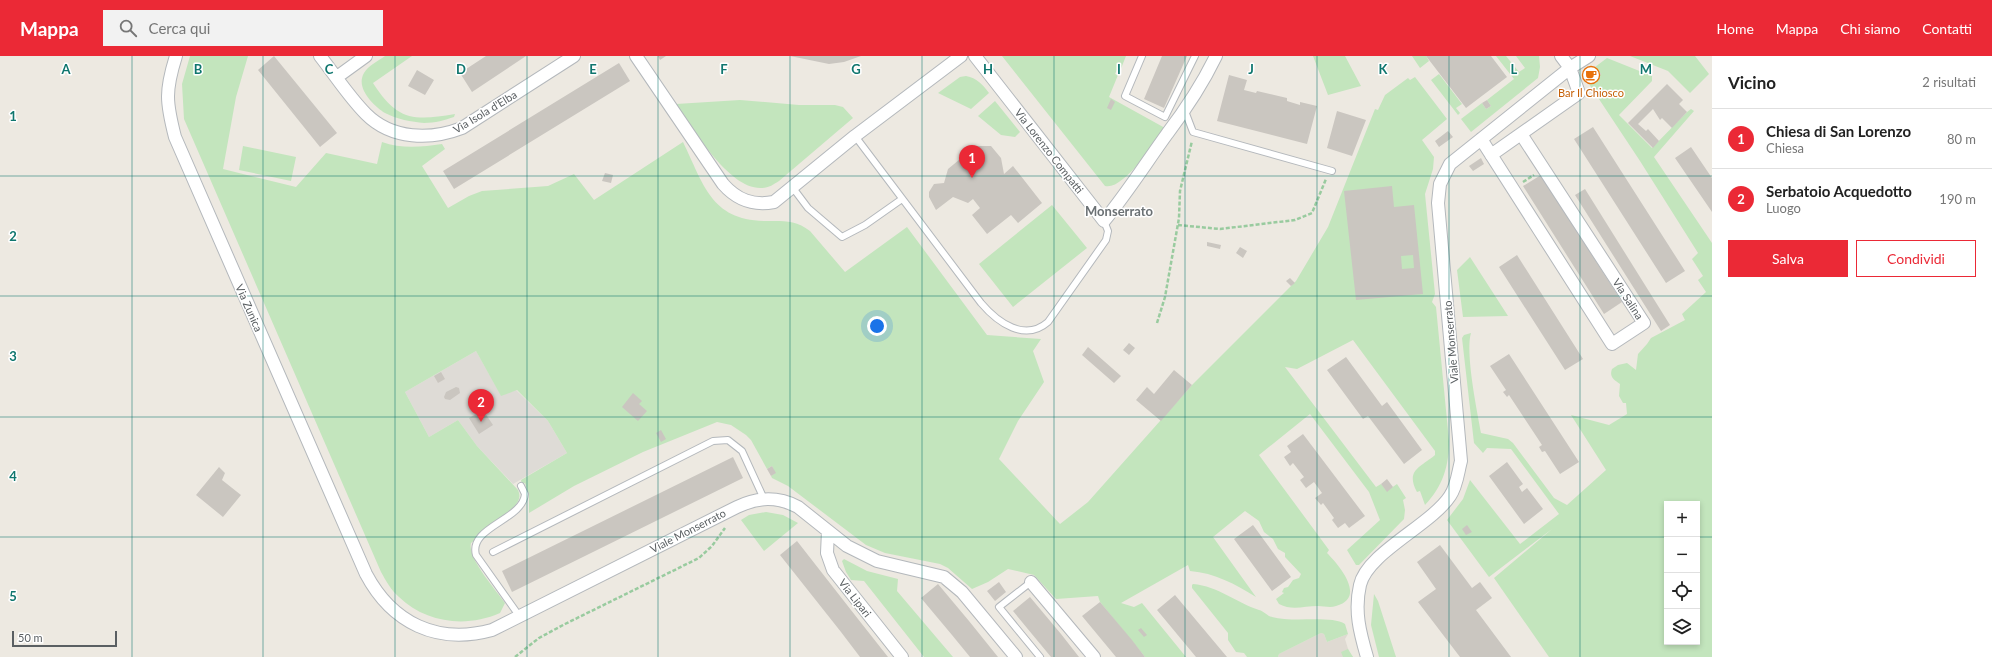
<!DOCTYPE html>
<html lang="it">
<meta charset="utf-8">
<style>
body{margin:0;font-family:Lato,sans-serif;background:#f2f2f2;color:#222}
.controls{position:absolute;right:12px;bottom:12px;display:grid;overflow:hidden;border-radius:0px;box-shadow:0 2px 6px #0003}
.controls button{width:36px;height:36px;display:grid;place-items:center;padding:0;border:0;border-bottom:1px solid #e0e0e0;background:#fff;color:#222;font:20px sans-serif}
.scale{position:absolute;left:12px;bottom:10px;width:105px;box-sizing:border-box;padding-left:4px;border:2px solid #5a5f62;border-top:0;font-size:11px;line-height:14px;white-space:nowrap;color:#5a5f62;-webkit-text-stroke:3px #fff;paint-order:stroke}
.you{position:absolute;left:877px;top:270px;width:14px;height:14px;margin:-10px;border:3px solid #fff;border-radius:50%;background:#1a73e8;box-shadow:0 0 0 6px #1a73e833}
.badge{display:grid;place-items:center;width:26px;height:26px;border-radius:50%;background:#eb2936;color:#fff;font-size:13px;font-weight:700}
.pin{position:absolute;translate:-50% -33px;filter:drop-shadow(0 1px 2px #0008)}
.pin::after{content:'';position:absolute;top:21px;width:14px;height:12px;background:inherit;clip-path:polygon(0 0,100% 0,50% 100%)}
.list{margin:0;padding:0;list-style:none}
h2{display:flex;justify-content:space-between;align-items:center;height:52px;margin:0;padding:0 16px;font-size:17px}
h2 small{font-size:13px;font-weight:400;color:#767676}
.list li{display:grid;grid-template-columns:26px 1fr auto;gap:12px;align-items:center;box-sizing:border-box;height:60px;padding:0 16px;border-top:1px solid #e0e0e0}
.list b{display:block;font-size:15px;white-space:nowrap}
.list p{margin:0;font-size:13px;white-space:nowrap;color:#767676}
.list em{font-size:13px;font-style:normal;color:#767676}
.actions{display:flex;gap:8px;padding:12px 16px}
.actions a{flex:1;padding:9px 0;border:1px solid #eb2936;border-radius:0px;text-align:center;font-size:14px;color:#eb2936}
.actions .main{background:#eb2936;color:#fff}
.icon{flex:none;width:22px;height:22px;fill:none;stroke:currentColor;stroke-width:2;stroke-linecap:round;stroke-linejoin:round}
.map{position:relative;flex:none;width:1712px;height:601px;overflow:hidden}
header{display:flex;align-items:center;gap:24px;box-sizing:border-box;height:56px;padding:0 20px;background:#eb2936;color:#fff}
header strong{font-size:19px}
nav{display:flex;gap:22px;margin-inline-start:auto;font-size:14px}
.search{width:280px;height:36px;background:#f2f2f2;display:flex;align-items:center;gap:10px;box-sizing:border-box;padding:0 14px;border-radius:0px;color:#767676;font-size:15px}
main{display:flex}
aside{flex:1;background:#fff}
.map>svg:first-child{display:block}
.industrial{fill:#dedbd6}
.education{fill:#dfdad2}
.green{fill:#c3e5bd;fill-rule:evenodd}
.building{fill:#cac6c0;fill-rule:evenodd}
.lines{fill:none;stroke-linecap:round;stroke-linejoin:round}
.service-casing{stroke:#b4b8bc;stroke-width:8}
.minor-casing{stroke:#b4b8bc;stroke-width:14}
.path{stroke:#99cb9f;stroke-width:2.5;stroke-dasharray:4 2;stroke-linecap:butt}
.service{stroke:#fff;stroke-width:6}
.minor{stroke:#fff;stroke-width:12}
.grid{fill:none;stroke:#0f766e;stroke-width:1;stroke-opacity:0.55}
.labels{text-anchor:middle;stroke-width:3;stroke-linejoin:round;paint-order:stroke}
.food-label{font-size:11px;fill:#c56008;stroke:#fff}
.street-label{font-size:11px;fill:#5a5f62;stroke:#fff}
.quarter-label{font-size:13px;font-weight:bold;fill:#6b7174;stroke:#fff}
.grid-label{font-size:13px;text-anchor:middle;font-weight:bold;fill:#0f766e;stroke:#fff;stroke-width:3;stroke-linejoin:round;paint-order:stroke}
</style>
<header>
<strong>Mappa</strong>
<div class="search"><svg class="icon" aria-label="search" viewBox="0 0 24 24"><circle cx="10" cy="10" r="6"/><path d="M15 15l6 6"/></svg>Cerca qui</div>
<nav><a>Home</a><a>Mappa</a><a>Chi siamo</a><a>Contatti</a></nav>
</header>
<main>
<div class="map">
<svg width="1712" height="601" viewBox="0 0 1712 601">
<rect width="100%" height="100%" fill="#ede9e1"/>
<path class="industrial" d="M476,295L501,339L516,334L548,365L567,397L513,428L477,390L458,364L429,381L405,336Z"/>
<path class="education" d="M1321,577L1324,578L1327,586L1348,578L1345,583L1349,596L1353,601H1278L1279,598Z"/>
<path class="green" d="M190,0H248L236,41L223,113L296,131L326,97L377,108L382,86C401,93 422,91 442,88L445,93L422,110L448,152L469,140L482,135L548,130L574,118L594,144L683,86C704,129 711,165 767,165C784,165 796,164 810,175L845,216L907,171L987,279L1041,283L1033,295L1044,326L1018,365L999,403L1060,468L1088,446L1192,329L1296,225L1328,171L1375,53L1378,54L1385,39L1408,22L1410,24L1415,21L1447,63L1422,84L1434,101L1433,113L1425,138L1435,238L1432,246L1436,251L1449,385C1449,410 1443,430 1425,449L1420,435L1417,436C1405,414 1421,411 1435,399V395L1353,284L1297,313L1285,311L1376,431L1381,428L1387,435L1397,428L1406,442L1403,444L1405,454L1404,463L1359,509H1356L1347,494L1380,464L1369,436L1310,358L1259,399L1329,494L1327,497C1339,509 1367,542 1336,550C1330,552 1324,550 1318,550C1304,550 1292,555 1279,548L1276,543L1284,537L1282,536L1284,532L1288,531L1293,524L1299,522L1301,518L1285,501V497L1278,493L1273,483L1264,476L1259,465L1245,455L1213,481L1256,541C1235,528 1215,517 1190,515L1188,509L1121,547L1134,551L1142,547L1186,601H1145L1100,546L1098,540L1056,543L1034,519L1008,513L988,526L972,533L948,512L940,508L885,497L866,489L788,430L772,422L771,420L775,417L772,410L767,413L751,384L746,379L731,369L717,366L643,396L574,430L529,457V440L525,427L522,428L521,424L567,397L548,365L517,334L501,340L476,295L405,336L429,381L458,364L477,390L518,434C521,441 519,444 515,450L471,487C467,502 496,534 505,547L500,557C466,572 426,567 399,541C391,534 386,525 381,516L184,63L182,28Z
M385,0H412L373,27C397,65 414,65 455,58L454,61C445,64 435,67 424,67C412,66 396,63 385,57C374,50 355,32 364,17C368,10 378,5 385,0Z
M1002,0H1126L1120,15L1117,14L1115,18L1118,19L1109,41L1165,72C1155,86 1123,135 1105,130Z
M1313,0H1345L1361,30L1328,39Z
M1412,0H1426L1429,5L1420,12Z
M1496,0H1506L1519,16L1525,12L1516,0H1539L1540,11L1538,22L1471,76L1461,63L1482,47L1486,53L1491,50L1487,44L1514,23Z
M1630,0H1695L1709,18L1690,37L1668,15Z
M1607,2L1652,20V25L1619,59L1652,92L1687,56L1691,53L1694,55L1654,101L1712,187V601H1549L1494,522L1552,473L1489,521L1447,464L1463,443L1470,424L1520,488L1559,458L1511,393L1487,392L1483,397L1474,387L1462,282L1464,279L1471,277C1465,296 1477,355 1481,377L1508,383L1513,387L1554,442L1567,449L1606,414L1571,359L1609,369L1627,358L1626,347H1623L1619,340L1620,328C1614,324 1609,321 1612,313L1618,309L1627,307L1636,314L1638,298L1647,288L1651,282L1685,264L1682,258L1706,236L1698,224L1703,220L1692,203L1698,197L1640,105L1589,28L1601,18L1595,11ZM1667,448H1697V586H1667Z
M1439,18L1462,48L1456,52L1460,57L1458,59L1431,24Z
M966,20C977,22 982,28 989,37L971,53L938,37L960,21Z
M740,44L799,49H835L843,51L853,62L779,125C774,128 769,132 762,132C729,134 693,72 676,48Z
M995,45L1020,76L1015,81L1001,79L978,60Z
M243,90L296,101L291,125L239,114Z
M1052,149L1087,192L1013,251L979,208Z
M1470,201L1508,260L1463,261L1457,214Z
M766,456L783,459L798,467L764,495L741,464L749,459Z
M844,503L867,515L898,523L897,535L953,601H924L864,525L851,524L846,516L842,505Z
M1193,528C1218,530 1237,547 1259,554C1264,555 1267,560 1272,561C1293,567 1331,559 1345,568L1348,578L1327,586L1324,578L1321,577L1279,598L1278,601H1247L1244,597L1236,596L1228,584V577L1192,532V529Z
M1374,538L1378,545L1396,601H1379L1371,569Z
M1348,593L1353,601H1343L1341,596Z"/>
<path class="building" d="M274,0L337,77L320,91L258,14Z
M486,0H526L472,36L460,17Z
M658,0H666L660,4Z
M790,0H861L844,6L829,8Z
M1162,0H1187L1164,52L1144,43Z
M1426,0H1491L1507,21L1466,52Z
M619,7L630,25L454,133L443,115Z
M1595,11L1601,18L1589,28L1583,21Z
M417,14L434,24L425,39L408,30Z
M1229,19L1247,24L1244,34L1256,37L1257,35L1287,42V45L1300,49V46L1317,50L1307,88L1217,65Z
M1667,28L1683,44L1679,48L1687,56L1672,72L1662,62L1660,64L1653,53L1638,68L1646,75L1648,73L1659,85L1653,92L1628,67Z
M1111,43L1115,46L1111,54L1107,52Z
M1487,44L1491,50L1486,53L1482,47Z
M1337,55L1366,64L1352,100L1327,92Z
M1593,71L1685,215L1666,227L1574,83Z
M1448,75L1453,81L1439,91L1435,85Z
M976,90H991L1001,102L1004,118L1013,110L1042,147L1018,167L1011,159L987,178L972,159L980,152L973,143L968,147L953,141L936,154L929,141V136L934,128L944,127L948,113Z
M1691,91L1712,122V156L1675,102Z
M1481,102L1484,108L1473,115L1469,110Z
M605,117L613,119L611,127L602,125Z
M1541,119L1622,246L1604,258L1523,130Z
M1392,130L1394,151L1414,149L1423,238L1356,244L1344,135ZM1413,199L1414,212L1402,213L1401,200Z
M1585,133L1670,269L1661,275L1575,139Z
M1207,186L1221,189L1220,193L1207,190Z
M1240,191L1247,195L1243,202L1236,197Z
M1517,199L1583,303L1565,314L1499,211Z
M1290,222L1295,227L1291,230L1286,225Z
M1129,287L1135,292L1129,299L1123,294Z
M1088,291L1121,320L1114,327L1082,299Z
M1509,298L1579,406L1560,418L1545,395L1542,396L1539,391L1542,389L1509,339L1507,341L1503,336L1506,334L1490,310Z
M1346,301L1382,350L1387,346L1422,394L1404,408L1368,360L1363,363L1327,314Z
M1174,314L1192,329L1161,365L1136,344L1147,331L1154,338Z
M441,316L445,323L438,327L434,320Z
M456,331L459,332L460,337L450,344L445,343L444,341L446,336Z
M633,337L642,345L639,348L647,355L638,365L622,351Z
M483,354L493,369L479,378L469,362Z
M661,374L666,383L661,386L656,377Z
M1303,378L1365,460L1349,472L1345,467L1338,472L1332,464L1334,462L1323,447L1321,449L1315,442L1322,437L1314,426L1306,432L1300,424L1304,421L1293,407L1290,410L1284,401L1291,396L1287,390Z
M733,401L743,422L512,536L502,515Z
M1507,406L1523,428L1519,431L1522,436L1527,432L1543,453L1524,468L1489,420Z
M772,410L776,417L771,420L767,413Z
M219,411L225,417L222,424L241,439L223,461L196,439Z
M1387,423L1393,431L1387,436L1381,428Z
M1253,469L1291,521L1272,535L1234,483Z
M1467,469L1472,476L1466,479L1462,473Z
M797,485L858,563L888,601H860L841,576L780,499Z
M1440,489L1472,532L1480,526L1492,542L1476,554L1511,601H1460L1418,546L1436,533L1417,506Z
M999,526L1006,536L995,545L987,535Z
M938,528L969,565L998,601H970L952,579L921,542Z
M1175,539L1227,601H1196L1157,554Z
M1030,541L1061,578L1079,601H1051L1013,555Z
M1100,546L1132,584L1145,601H1116L1082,560Z
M1141,572L1147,579L1144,581L1138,574Z"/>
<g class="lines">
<g class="service-casing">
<path id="service" d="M1142,0L1125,40L1165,61L1195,0
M1185,55L1193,76L1332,115
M855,80L981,247C998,267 1025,286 1048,266L1106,184L1108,175L1104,165
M793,132L808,152L842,181L865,169L902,143
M493,496L713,385L728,384L742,395L764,443
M1031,526L999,551L1040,601
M520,561L476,499C468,471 523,464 525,438L521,430"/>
</g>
<g class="minor-casing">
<path id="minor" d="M176,0C165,35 166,46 175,81L366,518C392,567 437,589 492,574L737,451C758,441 777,440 798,451L847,490L877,505L944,521L962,536L1016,601
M320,0C335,19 349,41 366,58C392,84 431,84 462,72L574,0
M636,0L723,128C737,144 753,150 774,146L855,80L961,0
M975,0L1104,165C1127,137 1146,107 1167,78C1186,53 1202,29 1216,0
M337,21L366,0
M1481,83L1612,288L1644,267L1521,78
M1491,99L1579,37L1570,12L1561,0
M828,475L827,497L833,514L902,601
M1031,526L1094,601
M1367,601C1360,577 1354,555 1360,529C1367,497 1431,469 1450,440C1457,430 1458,416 1461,405L1438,147L1440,128L1450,108L1570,12L1589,0"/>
</g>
<path class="path" d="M1523,126L1534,119
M1178,169L1220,173L1295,164L1312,157L1326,123
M1157,267L1165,241L1179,162L1180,135L1192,85
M515,601L539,582L565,568L699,502L712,490L725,472"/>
<use href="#service" class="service"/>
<use href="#minor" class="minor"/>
</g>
<path class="grid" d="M132,0V601M263,0V601M395,0V601M527,0V601M658,0V601M790,0V601M922,0V601M1054,0V601M1185,0V601M1317,0V601M1449,0V601M1580,0V601M0,120H1712M0,240H1712M0,361H1712M0,481H1667M1697,481H1712"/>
<defs>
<g id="cafe-ring" transform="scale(0.9)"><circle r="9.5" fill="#fff" stroke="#e8710a" stroke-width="1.5"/><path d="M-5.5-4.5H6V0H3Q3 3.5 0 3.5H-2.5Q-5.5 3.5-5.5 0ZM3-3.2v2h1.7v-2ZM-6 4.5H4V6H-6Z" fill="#e8710a"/></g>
</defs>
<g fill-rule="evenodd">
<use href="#cafe-ring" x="1591" y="19"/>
</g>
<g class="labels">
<g class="food-label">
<text x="1591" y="41">Bar Il Chiosco</text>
</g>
<g class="street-label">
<text transform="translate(485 56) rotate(-31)" y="4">Via Isola d'Elba</text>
<text transform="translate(1049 95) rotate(52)" y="4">Via Lorenzo Compatti</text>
<text transform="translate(1628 243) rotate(57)" y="4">Via Salina</text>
<text transform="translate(249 252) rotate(66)" y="4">Via Zunica</text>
<text transform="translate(1451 286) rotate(-95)" y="4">Viale Monserrato</text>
<text transform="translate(688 475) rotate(-27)" y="4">Viale Monserrato</text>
<text transform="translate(855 542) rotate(52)" y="4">Via Lipari</text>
</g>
<g class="quarter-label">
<text x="1119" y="160">Monserrato</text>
</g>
</g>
<g class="grid-label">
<text x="66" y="18">A</text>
<text x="198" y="18">B</text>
<text x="329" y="18">C</text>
<text x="461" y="18">D</text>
<text x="593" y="18">E</text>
<text x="724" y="18">F</text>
<text x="856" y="18">G</text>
<text x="988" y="18">H</text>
<text x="1119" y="18">I</text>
<text x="1251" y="18">J</text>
<text x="1383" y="18">K</text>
<text x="1514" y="18">L</text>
<text x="1646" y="18">M</text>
<text x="13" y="65">1</text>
<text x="13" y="185">2</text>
<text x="13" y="305">3</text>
<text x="13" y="425">4</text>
<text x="13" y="545">5</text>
</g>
</svg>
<div class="controls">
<button>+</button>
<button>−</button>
<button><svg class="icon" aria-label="locate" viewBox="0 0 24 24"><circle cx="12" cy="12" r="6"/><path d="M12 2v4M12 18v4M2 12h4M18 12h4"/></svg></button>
<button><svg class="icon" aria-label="layers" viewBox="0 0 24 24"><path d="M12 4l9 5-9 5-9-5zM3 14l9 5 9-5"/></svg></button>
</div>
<div class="scale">50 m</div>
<div class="you"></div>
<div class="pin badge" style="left:972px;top:122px">1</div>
<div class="pin badge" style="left:481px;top:366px">2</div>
</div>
<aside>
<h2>Vicino<small>2 risultati</small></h2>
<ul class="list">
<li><span class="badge">1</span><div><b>Chiesa di San Lorenzo</b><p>Chiesa</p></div><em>80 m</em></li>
<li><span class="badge">2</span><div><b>Serbatoio Acquedotto</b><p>Luogo</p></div><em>190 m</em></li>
</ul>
<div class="actions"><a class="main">Salva</a><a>Condividi</a></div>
</aside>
</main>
